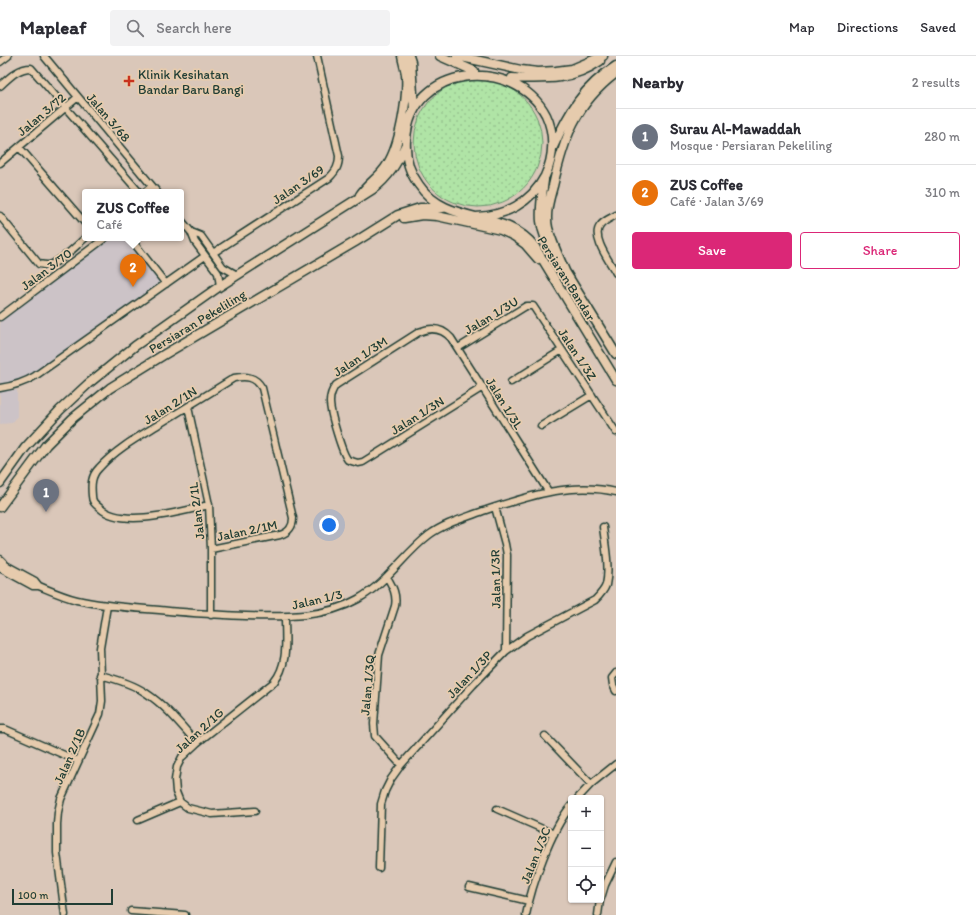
<!DOCTYPE html>
<meta charset="utf-8">
<style>
body{margin:0;font-family:Itim,sans-serif;background:#f2f2f3;color:#2b2b33}
.controls{position:absolute;right:12px;bottom:12px;display:grid;overflow:hidden;border-radius:4px;box-shadow:0 1px 3px #0004}
.controls button{width:36px;height:36px;display:grid;place-items:center;padding:0;border:0;border-bottom:1px solid #e1e1e2;background:#fff;color:#2b2b33;font:20px sans-serif}
.scale{position:absolute;left:12px;bottom:10px;width:101px;box-sizing:border-box;padding-left:4px;border:2px solid #1f3d34;border-top:0;font-size:11px;line-height:14px;white-space:nowrap;color:#1f3d34;-webkit-text-stroke:3px #e6cbad;paint-order:stroke}
.you{position:absolute;left:329px;top:469px;width:14px;height:14px;margin:-10px;border:3px solid #fff;border-radius:50%;background:#1a73e8;box-shadow:0 0 0 6px #1a73e833}
.badge{display:grid;place-items:center;width:26px;height:26px;border-radius:50%;background:#db2777;color:#fff;font-size:13px;font-weight:700}
.pin{position:absolute;translate:-50% -33px;filter:drop-shadow(0 1px 2px #0008)}
.pin::after{content:'';position:absolute;top:21px;width:14px;height:12px;background:inherit;clip-path:polygon(0 0,100% 0,50% 100%)}
.popup{position:absolute;left:82px;top:133px;width:102px;height:52px;box-sizing:border-box;display:grid;place-content:center;border-radius:4px;background:#fff;filter:drop-shadow(0 1px 3px #0005);font-size:13px;white-space:nowrap;color:#7c7c81}
.popup b{font-size:15px;color:#2b2b33}
.popup::after{content:'';position:absolute;left:50%;top:100%;margin-left:-8px;border:8px solid transparent;border-top-color:#fff}
.list{margin:0;padding:0;list-style:none}
h2{display:flex;justify-content:space-between;align-items:center;height:52px;margin:0;padding:0 16px;font-size:17px}
h2 small{font-size:13px;font-weight:400;color:#7c7c81}
.list li{display:grid;grid-template-columns:26px 1fr auto;gap:12px;align-items:center;box-sizing:border-box;height:56px;padding:0 16px;border-top:1px solid #e1e1e2}
.list b{display:block;font-size:15px;white-space:nowrap}
.list p{margin:0;font-size:13px;white-space:nowrap;color:#7c7c81}
.list em{font-size:13px;font-style:normal;color:#7c7c81}
.actions{display:flex;gap:8px;padding:12px 16px}
.actions a{flex:1;padding:9px 0;border:1px solid #db2777;border-radius:4px;text-align:center;font-size:14px;color:#db2777}
.actions .main{background:#db2777;color:#fff}
.icon{flex:none;width:22px;height:22px;fill:none;stroke:currentColor;stroke-width:2;stroke-linecap:round;stroke-linejoin:round}
.map{position:relative;flex:none;width:616px;height:859px;overflow:hidden}
header{display:flex;align-items:center;gap:24px;box-sizing:border-box;height:56px;padding:0 20px;background:#fff;border-bottom:1px solid #e1e1e2}
header strong{font-size:19px}
nav{display:flex;gap:22px;margin-inline-start:auto;font-size:14px}
.search{width:280px;height:36px;background:#f2f2f3;display:flex;align-items:center;gap:10px;box-sizing:border-box;padding:0 14px;border-radius:4px;color:#7c7c81;font-size:15px}
main{display:flex}
aside{flex:1;background:#fff}
.map>svg:first-child{display:block}
.built{fill:#ccc3c7}
.grass{fill:url(#grass-dots);stroke:#68906d}
.lines{fill:none;stroke-linecap:round;stroke-linejoin:round}
.minor-casing{stroke:#1f3d34;stroke-width:9}
.secondary-casing{stroke:#1f3d34;stroke-width:11}
.minor{stroke:#e6cbad;stroke-width:6}
.secondary{stroke:#e6cbad;stroke-width:8}
.poi-dot{fill:#c8321e;stroke:#e6cbad;stroke-width:1.5}
.labels{text-anchor:middle;stroke-width:3.5;stroke-linejoin:round;paint-order:stroke}
.poi-label{font-size:13px;fill:#1f3d34;stroke:#e6cbad;text-anchor:start}
.street-label{font-size:13px;fill:#1f3d34;stroke:#e6cbad}
</style>
<header>
<strong>Mapleaf</strong>
<div class="search"><svg class="icon" aria-label="search" viewBox="0 0 24 24"><circle cx="10" cy="10" r="6"/><path d="M15 15l6 6"/></svg>Search here</div>
<nav><a>Map</a><a>Directions</a><a>Saved</a></nav>
</header>
<main>
<div class="map">
<svg width="616" height="859" viewBox="0 0 616 859">
<defs>
<pattern id="grass-dots" width="8" height="8" patternUnits="userSpaceOnUse"><rect width="8" height="8" fill="#b0e4a6"/><path d="M2 2h.1M6 6h.1" fill="none" stroke="#97c490" stroke-width="1.8" stroke-linecap="round"/></pattern>
</defs>
<rect width="100%" height="100%" fill="#dac7b9"/>
<filter id="ink" filterUnits="userSpaceOnUse"><feTurbulence type="fractalNoise" baseFrequency=".025" numOctaves="2"/><feDisplacementMap in="SourceGraphic" scale="8" xChannelSelector="R" yChannelSelector="G"/><feConvolveMatrix kernelMatrix="1 2 1 2 8 2 1 2 1" color-interpolation-filters="sRGB"/></filter>
<g filter="url(#ink)">
<path class="built" d="M110,182H125L161,227L28,320L18,326L0,329V265Z
M17,334V361L12,367L0,368V335Z"/>
<path class="grass" d="M414 87a64 64 0 1 1 128 0a64 64 0 1 1-128 0Z"/>
<g class="lines">
<g class="minor-casing">
<path id="minor" d="M44,0L157,136
M0,6L8,0
M0,30C10,21 18,12 31,12L139,136
M19,91L85,167
M0,107L78,41
M145,136L152,130
M616,159C611,162 603,165 600,170C591,181 610,206 616,217
M0,160L39,208C44,209 48,210 52,208C65,202 75,191 85,182
M181,164L191,176L195,186L218,217L220,230
M191,176L201,180L223,211L237,219
M130,182L166,228
M213,197L329,122C336,115 339,110 339,100L317,0
M0,261L105,182
M458,292L526,250H533L616,376
M511,326L562,294
M483,331L363,406L358,407L348,404C342,398 330,356 330,346C330,339 332,334 336,329L419,276C431,271 442,272 451,282L548,435
M0,332C13,330 24,327 35,320L205,200
M188,351L209,449L211,493V559
M541,370L592,339
M209,449C182,455 122,473 100,452C95,448 92,446 92,440C91,429 91,420 99,412C116,393 140,380 161,367C185,352 210,337 234,322C246,320 255,320 262,332L293,462C293,471 289,476 280,479L211,493
M495,451L505,488L507,499L506,595
M0,506L35,525L39,530
M0,512L33,530H39C51,535 64,541 77,544C107,551 138,552 169,555C195,557 220,559 246,560C284,561 325,562 358,543C387,527 404,498 429,479C445,467 465,462 483,455C526,441 571,425 616,436
M387,521C393,531 397,539 395,550L379,599L374,668L375,680L401,709
M616,617L612,622L613,629L616,635
M100,619C116,623 133,628 146,637C166,650 181,669 197,687
M0,673H5L78,705
M545,680L591,728
M578,742L591,728L616,708
M497,753L554,778
M255,755L212,758L188,752L180,746L176,736L175,724L177,711L182,701L197,687L274,626C289,608 285,583 285,561
M138,764L180,746
M379,812L381,748L385,735L391,723L401,709L473,629L506,595L527,580L595,544C600,539 604,535 606,529C610,512 605,488 603,471
M469,831L529,845
M601,842L605,829L616,806
M131,855L185,859
M65,859L57,797V768L58,756L61,743L100,658L102,645L100,592L107,550
M526,859C532,828 551,774 571,750
M598,859L600,844"/>
</g>
<g class="secondary-casing">
<path id="secondary" d="M409,0L411,6L414,54
M440,0L474,15
M457,0L521,14L538,16L556,15L572,13L603,0
M512,22C545,23 571,25 600,5
M553,91C569,56 583,31 616,10
M544,124C540,156 536,169 554,199
M360,139C368,127 380,121 387,109C400,89 408,42 406,18C405,12 403,6 402,0
M476,161C505,160 531,147 545,120C554,101 555,78 546,59C515,0 410,7 406,84C405,100 409,116 419,129C447,171 505,152 535,191L616,324
M404,162L422,159L437,160L501,174L514,180L525,188L538,203
M563,212L616,298
M565,215C559,201 552,187 548,172C545,158 549,144 553,130C564,82 575,48 616,17
M0,427L25,392L60,354L88,328L135,290L220,230L373,133C389,121 397,107 405,90
M0,451L46,389L73,362L110,332L165,298L355,186L398,159L420,152H443
M0,504L3,507"/>
</g>
<use href="#minor" class="minor"/>
<use href="#secondary" class="secondary"/>
</g>
</g>
<path class="poi-dot" d="M127 19h4v4h4v4h-4v4h-4v-4h-4v-4h4z"/>
<g class="labels">
<g class="poi-label">
<text x="138" y="23">Klinik Kesihatan<tspan x="138" dy="15">Bandar Baru Bangi</tspan></text>
</g>
<g class="street-label">
<text transform="translate(41 58) rotate(-40)" y="5">Jalan 3/72</text>
<text transform="translate(109 61) rotate(50)" y="5">Jalan 3/68</text>
<text transform="translate(298 128) rotate(-34)" y="5">Jalan 3/69</text>
<text transform="translate(46 213) rotate(-37)" y="5">Jalan 3/70</text>
<text transform="translate(567 222) rotate(58)" y="5">Persiaran Bandar</text>
<text transform="translate(491 259) rotate(-31)" y="5">Jalan 1/3U</text>
<text transform="translate(197 265) rotate(-31)" y="5">Persiaran Pekeliling</text>
<text transform="translate(578 298) rotate(57)" y="5">Jalan 1/3Z</text>
<text transform="translate(360 300) rotate(-33)" y="5">Jalan 1/3M</text>
<text transform="translate(505 347) rotate(58)" y="5">Jalan 1/3L</text>
<text transform="translate(170 349) rotate(-32)" y="5">Jalan 2/1N</text>
<text transform="translate(417 359) rotate(-32)" y="5">Jalan 1/3N</text>
<text transform="translate(196 455) rotate(-97)" y="5">Jalan 2/1L</text>
<text transform="translate(247 474) rotate(-12)" y="5">Jalan 2/1M</text>
<text transform="translate(495 523) rotate(-91)" y="5">Jalan 1/3R</text>
<text transform="translate(317 543) rotate(-13)" y="5">Jalan 1/3</text>
<text transform="translate(469 618) rotate(-47)" y="5">Jalan 1/3P</text>
<text transform="translate(367 629) rotate(-85)" y="5">Jalan 1/3Q</text>
<text transform="translate(199 674) rotate(-42)" y="5">Jalan 2/1G</text>
<text transform="translate(69 700) rotate(-66)" y="5">Jalan 2/1B</text>
<text transform="translate(535 799) rotate(-68)" y="5">Jalan 1/3C</text>
</g>
</g>
</svg>
<div class="controls">
<button>+</button>
<button>−</button>
<button><svg class="icon" aria-label="locate" viewBox="0 0 24 24"><circle cx="12" cy="12" r="6"/><path d="M12 2v4M12 18v4M2 12h4M18 12h4"/></svg></button>
</div>
<div class="scale">100 m</div>
<div class="you"></div>
<div class="pin badge" style="left:46px;top:456px;background:#6b7280">1</div>
<div class="pin badge" style="left:133px;top:231px;background:#e8710a">2</div>
<div class="popup"><b>ZUS Coffee</b>Café</div>
</div>
<aside>
<h2>Nearby<small>2 results</small></h2>
<ul class="list">
<li><span class="badge" style="background:#6b7280">1</span><div><b>Surau Al-Mawaddah</b><p>Mosque · Persiaran Pekeliling</p></div><em>280 m</em></li>
<li><span class="badge" style="background:#e8710a">2</span><div><b>ZUS Coffee</b><p>Café · Jalan 3/69</p></div><em>310 m</em></li>
</ul>
<div class="actions"><a class="main">Save</a><a>Share</a></div>
</aside>
</main>
